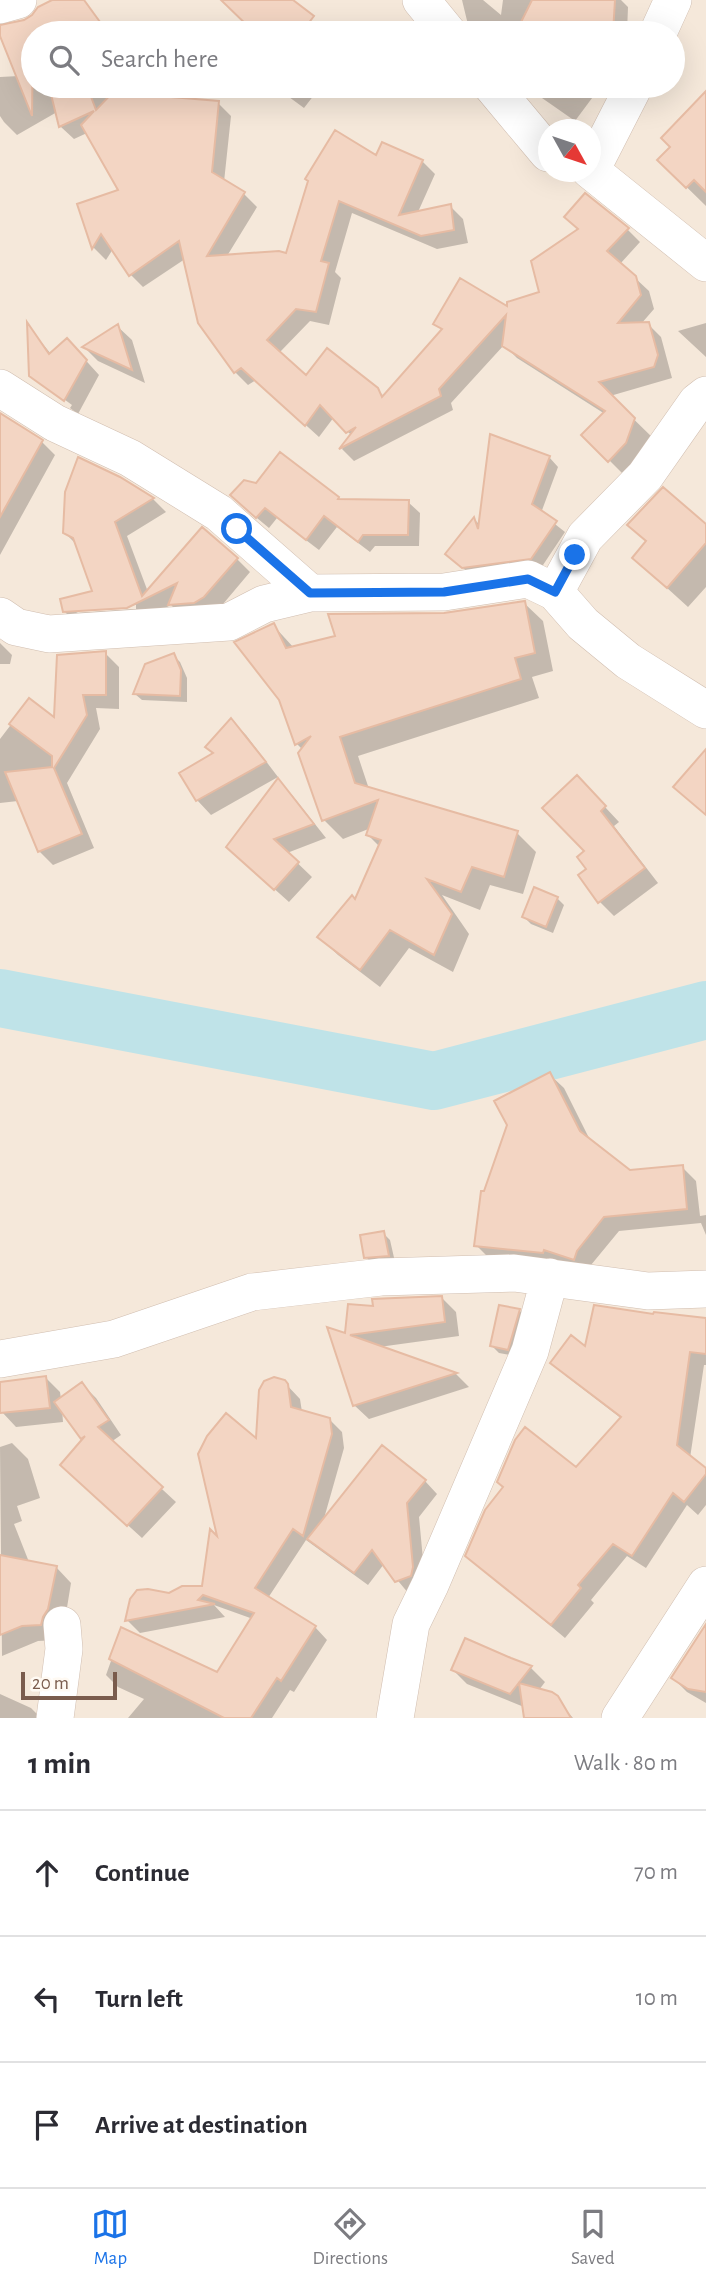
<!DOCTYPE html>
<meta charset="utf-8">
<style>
body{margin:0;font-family:"Alegreya Sans",sans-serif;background:#f7f7f7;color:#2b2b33}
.compass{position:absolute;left:538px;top:119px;width:63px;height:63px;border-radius:50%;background:#fff;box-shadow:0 7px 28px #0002;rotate:130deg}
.scale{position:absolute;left:21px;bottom:18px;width:96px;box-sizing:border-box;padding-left:7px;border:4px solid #7a5c4d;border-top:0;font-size:19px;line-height:24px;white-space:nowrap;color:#7a5c4d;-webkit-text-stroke:5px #fffaf3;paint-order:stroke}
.stop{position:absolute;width:21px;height:21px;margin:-16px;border:5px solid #1a73e8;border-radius:50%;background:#fff}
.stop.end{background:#1a73e8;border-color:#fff;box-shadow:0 2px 7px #0008}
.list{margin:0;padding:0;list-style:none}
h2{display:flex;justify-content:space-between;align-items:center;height:91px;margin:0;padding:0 28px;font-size:30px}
h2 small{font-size:23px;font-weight:400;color:#7c7c81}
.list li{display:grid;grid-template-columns:46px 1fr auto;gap:21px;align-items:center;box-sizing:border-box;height:126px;padding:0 28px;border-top:2px solid #e1e1e2}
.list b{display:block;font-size:26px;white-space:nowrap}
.list em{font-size:23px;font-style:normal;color:#7c7c81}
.icon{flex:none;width:38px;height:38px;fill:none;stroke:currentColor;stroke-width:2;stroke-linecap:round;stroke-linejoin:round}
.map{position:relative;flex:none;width:706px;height:1718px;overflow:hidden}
.search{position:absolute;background:#fff;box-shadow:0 7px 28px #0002;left:21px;right:21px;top:21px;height:77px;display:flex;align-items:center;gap:18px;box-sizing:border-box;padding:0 24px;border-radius:38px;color:#7c7c81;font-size:26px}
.sheet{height:469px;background:#fff}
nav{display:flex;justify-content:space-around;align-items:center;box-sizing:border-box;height:98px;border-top:2px solid #e1e1e2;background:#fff;font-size:19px;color:#7c7c81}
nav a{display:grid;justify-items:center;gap:4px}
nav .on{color:#1a73e8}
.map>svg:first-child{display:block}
.residential{fill:#f5e8da;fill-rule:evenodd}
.shadow{fill:#0003;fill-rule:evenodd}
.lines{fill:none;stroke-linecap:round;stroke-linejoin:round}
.river{stroke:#bfe3e8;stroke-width:58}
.building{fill:#f3d5c3;stroke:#e6bba3;stroke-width:2}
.street-casing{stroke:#d1beb0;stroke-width:38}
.street{stroke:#fff;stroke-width:37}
.route{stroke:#1a73e8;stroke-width:9}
</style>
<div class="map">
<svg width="706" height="1718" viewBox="0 0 706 1718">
<rect width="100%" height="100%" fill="#fdf6ec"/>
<path class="residential" d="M0,0H706V1718H0ZM33,33H673V86H33ZM548,130H590V172H548Z"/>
<path class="shadow" d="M57,0H82L109,33H33V86H147L158,98L218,103L231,116L224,182L244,194L257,207L227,256L287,255L377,157L422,161L435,174L418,212L450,206L463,219L468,243L437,249L352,213L335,272L341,278L329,325L310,321L279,353L306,377L376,389L385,397L443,331L436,323L508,309L541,293L627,229L640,242L620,264L649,291L654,309L641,324H648L661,337L672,378L610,396L655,440L622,473L584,435L605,414L517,358L504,345L451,403L453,410L354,461L342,449L352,436L334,417L319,437L256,380L248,385L235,372L200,322L185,259L143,287L130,274L113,249L106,260L94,248L79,205L120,191L87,133L74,139L61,127L57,112L17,135L4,122L0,116V77L19,76V23Z
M233,0H283L318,33H257L228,5Z
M462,0H483L501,15L503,0H621L628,7L627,33H470Z
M274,86H321L304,108Z
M530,86H601L575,121L542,98Z
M706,159V206L659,160Z
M706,323V357L678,331Z
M28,326L51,354H80L99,375L78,414L70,408L72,405L42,383V386L31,375Z
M117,326L132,340L145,383L98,361L84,347Z
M0,415L41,441L55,455L0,555Z
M549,457L558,467L541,513L565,532L541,568L474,577L457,563L475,520L480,525Z
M119,478L153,499L166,512L127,536L148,592L237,559L250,572L218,610L183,617L171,605L141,620L78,625L64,611L94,593L77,545L64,532ZM136,605V609L76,613L84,609Z
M257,485L340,501L408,502L420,513L419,546H375L370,552L337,527L319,550L277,518L269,528L244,507Z
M629,525L706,526V587L688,607L634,558L647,542Z
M524,603L543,621L553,671L532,677L539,698L358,756L369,789L517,833L536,852L523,894L490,885L480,910L442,895L469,934L453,972L409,948L380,987L338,955L319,937L356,902L380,847L368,835L371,828L343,839L324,820L303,750L297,744L281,699L273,625L294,648L444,615Z
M0,643L12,655L10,664H0Z
M105,653L119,667V709L96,708L100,729L67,783L94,848L53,865L39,851L18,801L0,803V739L29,701L56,720Z
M173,655L180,662L187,678V702L142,700L135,694Z
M231,720L246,735L278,777L211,815L197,800Z
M279,781L292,795L326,838L287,853L312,877L289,902L242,860Z
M591,792L619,822L614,826L658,883L614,916L600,902L580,876L588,870L586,852Z
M557,898L564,905L553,933L531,924L524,917Z
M549,1074L564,1088L591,1142L629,1172L682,1167L696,1181L700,1216L706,1215V1235L701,1223L619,1231L591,1265L490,1259L476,1245L485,1193Z
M383,1233L390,1240L395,1262L373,1264L366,1257Z
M442,1298L456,1312L459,1336L379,1347L456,1374L469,1387L369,1419L354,1405L346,1336L375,1308Z
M519,1310L526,1317L515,1356L499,1353L492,1346Z
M654,1316L706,1320V1365H704L690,1458L706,1471V1505L698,1515L687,1505L646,1568L627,1556L591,1600L594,1603L565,1638L467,1556L576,1470L622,1419L566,1376L552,1363Z
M46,1378L60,1392L61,1399L82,1384L96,1398L121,1435L111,1442L176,1502L142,1538L76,1478L84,1440L62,1409L63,1422L16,1427L2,1412L0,1383Z
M284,1382L300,1399L302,1412L329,1419L342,1432L344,1448L323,1522L425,1481L437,1494L419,1517L425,1581L409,1594L384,1564L368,1585L306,1540L268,1598L315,1627L327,1640L294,1692L290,1690L272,1718H128L144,1699L118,1687L106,1675L122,1630L218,1675L253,1619L214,1605L225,1617L140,1633L127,1620L169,1595L203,1587L257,1442Z
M12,1443L28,1459L40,1498L17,1506L22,1521L14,1524L29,1562L56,1567L71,1583L64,1626L57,1640L38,1641L2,1656L0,1447Z
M706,1627V1703L687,1692L673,1678Z
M466,1640L531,1668L545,1682L539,1690L552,1694L573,1718H526L524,1707L467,1684L453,1670Z
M0,1694L31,1708L41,1718H0Z"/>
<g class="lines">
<path class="river" d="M0,998L434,1081L706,1010"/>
</g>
<path class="building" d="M52,0H84L108,33H33L32,116L0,36V25L24,20L32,15L38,7Z
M221,0H293L314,16L301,33H255Z
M532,0H615L613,33H542L521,22Z
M49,86H87L96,110L119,86H149L159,96L219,101L212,172L245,192L207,256L279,251L286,253L308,181L305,179L335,130L376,155L382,142L423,160L399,215L451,204L454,230L421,236L339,201L321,261L329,263L316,312L296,309L267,340L306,375L327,348L378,388L382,397L442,329L433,324L460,278L507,306V302L539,292L531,261L578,229L564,217L585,193L629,228L607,251L636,276L641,295L618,323L649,322L658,355L654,367L599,382L635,418L626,443L608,462L581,435L605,411L502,346L506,315L439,389L441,396L339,449L356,427L346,433L320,405L305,426L241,368L234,373L198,323L179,241L129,276L101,234L92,249L77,204L118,190L81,125L94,111L59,127Z
M706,91V192L694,180L686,188L657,160L670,147L661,138Z
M27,322L49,354L67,338L87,360L64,401L29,376Z
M118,324L132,370L82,347Z
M0,413L43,440L0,517Z
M490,434L550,456L532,504L557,521L531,559L462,568L445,554L474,517L478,529Z
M280,452L339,497L338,499L409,500L408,535H363L358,542L324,516L306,540L265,508L256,518L230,495L244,480L256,483Z
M78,457L120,477L154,498L115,522L142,596L202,527L238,558L204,597L194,603L168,605L177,583L127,608L63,612L60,599L92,591L73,538L63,533L65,492Z
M663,487L706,524V543L667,588L632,558L646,541L627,525Z
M525,601L535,653L515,658L521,679L340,737L355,783L518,831L504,877L472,867L461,892L427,879L452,914L434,955L390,930L360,970L317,937L352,895L355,899L381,840L366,835L378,800L322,821L298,753L311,736L295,745L279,700L234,642L274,623L286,648L335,636L328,614L444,613Z
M106,651V695H83L87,715L54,768L82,834L38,852L5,772L52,767V756L9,724L29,698L54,717L57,655Z
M174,653L181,670L180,696L133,694L145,664Z
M231,718L266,762L196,801L179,773L213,753L205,747Z
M706,749V815L673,787Z
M577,775L606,806L601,811L645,868L598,903L578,875L586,869L577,857L584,851L542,808Z
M278,778L314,824L274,839L299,862L274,890L226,847Z
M534,887L558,897L546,927L522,917Z
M550,1072L580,1131L630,1170L683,1165L687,1209L604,1217L577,1251L574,1260L544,1250L543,1253L474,1246L481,1191H484L507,1125L494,1101Z
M384,1231L389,1256L364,1258L360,1235Z
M442,1296L445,1322L350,1335L457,1373L353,1406L327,1327L345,1333L348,1304L373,1306L372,1299Z
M499,1305L520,1309L508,1350L490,1346Z
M594,1305L653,1314L654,1312L706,1318V1354L690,1352L677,1445L706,1468V1474L684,1502L673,1493L632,1556L613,1544L578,1585L581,1588L551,1625L465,1556L485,1510L503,1487L497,1482L515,1440L525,1427L576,1467L621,1417L550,1363L571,1335L585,1346Z
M46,1376L50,1408L0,1413V1382Z
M274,1377L285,1380L288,1384L291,1407L330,1418L332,1434L303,1536L293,1529L255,1588L316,1626L281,1681L277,1678L251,1718H224L109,1659L121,1627L217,1672L254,1613L203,1595L198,1600L215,1604L125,1621L130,1599L137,1590L148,1589L169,1593L182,1586H202L210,1529L217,1536L198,1454L207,1436L226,1413L256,1438L259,1390L264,1381Z
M82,1382L109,1420L98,1427L163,1487L127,1526L60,1465L85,1436L81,1439L54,1402Z
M382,1445L426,1480L407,1503L413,1567L411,1576L395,1582L372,1550L354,1573L307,1539Z
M0,1555L57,1566L48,1609L43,1617L41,1625L22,1626L0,1635Z
M706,1624V1692L688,1689L671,1678Z
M465,1638L511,1658L532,1666L510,1694L451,1670Z
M519,1683L552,1692L558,1696L571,1718H524Z"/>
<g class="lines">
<g class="street-casing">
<path id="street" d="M421,0L448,33
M0,5L18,0
M658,33L673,0
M492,86L548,153
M590,170L706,263
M591,170L634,86
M0,388L55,423L130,458L219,513L310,593L444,592L528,579L555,592L583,624L628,661L706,710
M555,592L585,537L645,476L697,402L706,395
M0,616L16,627L49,634L229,622L264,604L310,593
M0,1359L114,1339L252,1292L381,1277L514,1273L648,1291L706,1289
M55,1718L64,1649L62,1625
M395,1718L411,1624L430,1585L530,1351L550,1277
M620,1718L706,1585"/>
</g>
<use href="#street" class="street"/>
</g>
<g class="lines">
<path class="route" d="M237,529L310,593L444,592L528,579L555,592L575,555"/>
</g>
</svg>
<svg class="compass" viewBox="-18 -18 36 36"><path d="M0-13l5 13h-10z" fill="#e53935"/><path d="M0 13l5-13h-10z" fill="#7c7c81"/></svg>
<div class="scale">20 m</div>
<div class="stop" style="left:237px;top:529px"></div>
<div class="stop end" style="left:575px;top:555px"></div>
<div class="search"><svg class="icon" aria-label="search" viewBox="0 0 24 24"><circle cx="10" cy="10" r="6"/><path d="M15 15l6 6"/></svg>Search here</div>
</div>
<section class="sheet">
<h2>1 min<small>Walk · 80 m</small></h2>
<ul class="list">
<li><svg class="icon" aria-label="ahead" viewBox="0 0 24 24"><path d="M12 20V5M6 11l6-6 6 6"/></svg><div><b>Continue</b></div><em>70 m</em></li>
<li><svg class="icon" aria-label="left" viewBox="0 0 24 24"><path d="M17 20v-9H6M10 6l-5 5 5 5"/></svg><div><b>Turn left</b></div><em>10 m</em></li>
<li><svg class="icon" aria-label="arrive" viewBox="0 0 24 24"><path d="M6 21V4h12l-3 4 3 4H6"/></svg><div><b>Arrive at destination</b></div></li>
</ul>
</section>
<nav>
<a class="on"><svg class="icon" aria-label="map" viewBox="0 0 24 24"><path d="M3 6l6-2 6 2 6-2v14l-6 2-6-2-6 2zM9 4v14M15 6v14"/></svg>Map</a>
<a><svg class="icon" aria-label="directions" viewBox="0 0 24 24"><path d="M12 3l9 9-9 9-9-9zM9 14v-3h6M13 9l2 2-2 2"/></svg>Directions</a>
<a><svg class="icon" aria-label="saved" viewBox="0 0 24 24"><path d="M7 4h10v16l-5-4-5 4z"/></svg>Saved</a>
</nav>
